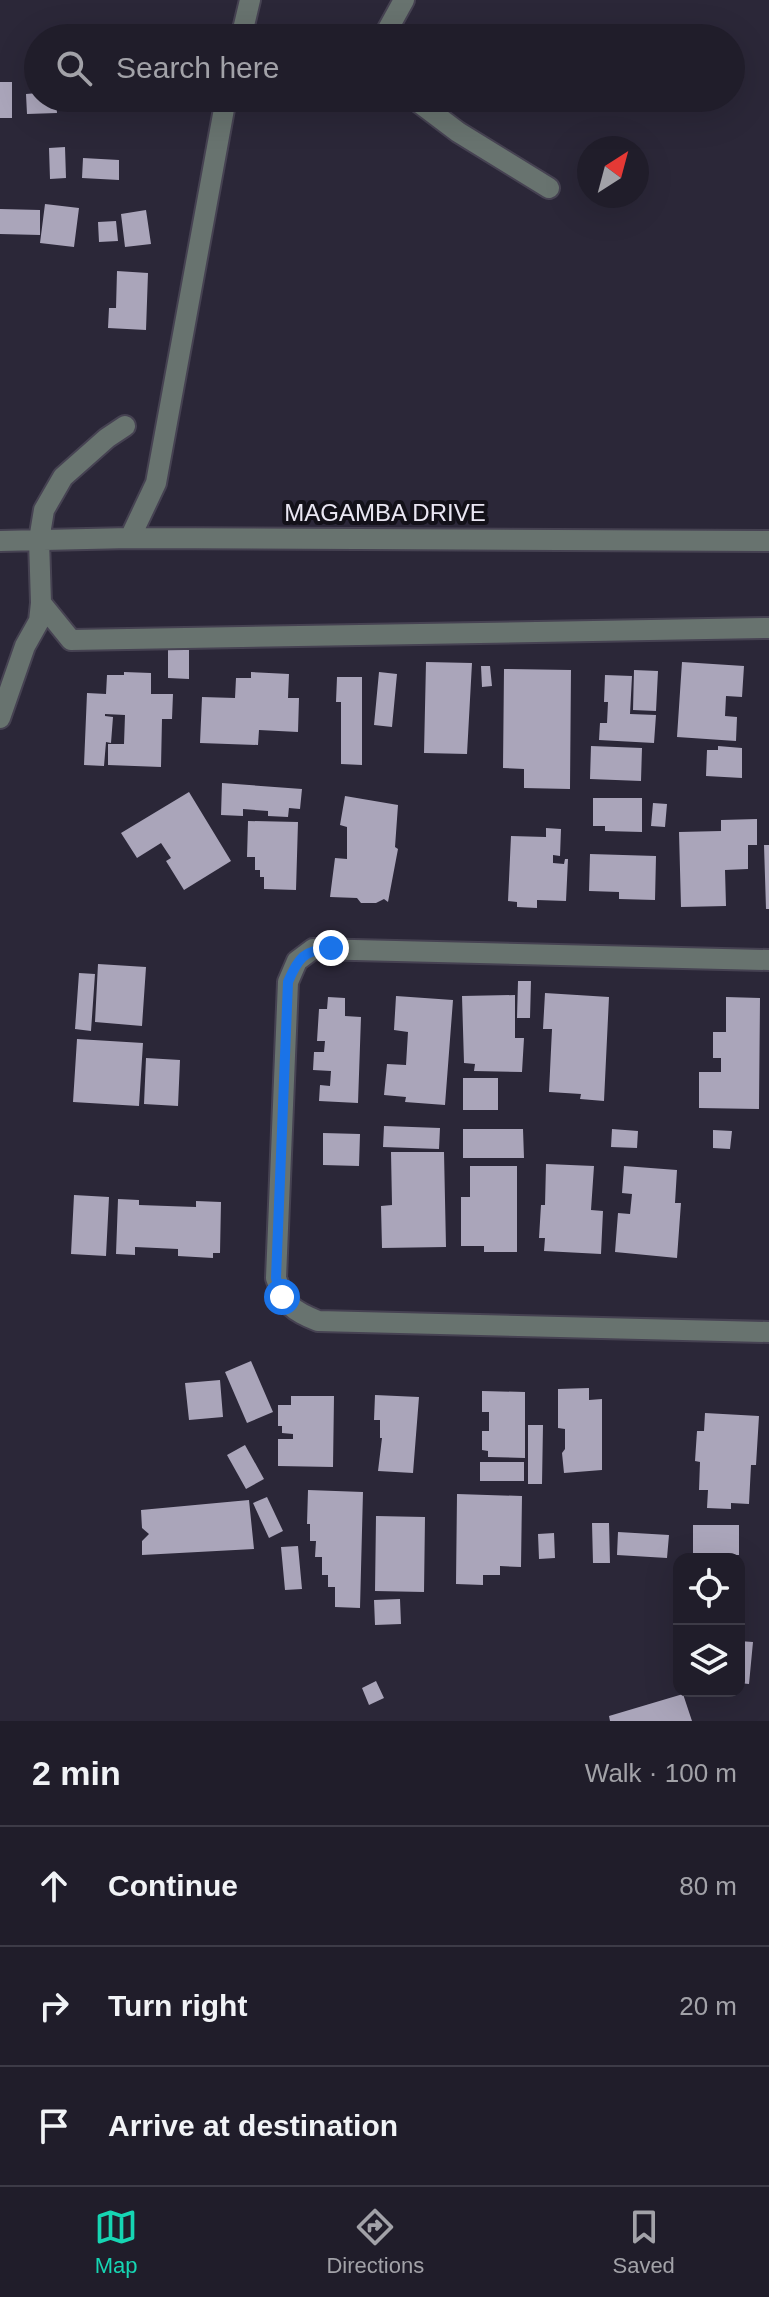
<!DOCTYPE html>
<meta charset="utf-8">
<style>
body{margin:0;font-family:Helvetica,sans-serif;background:#282632;color:#f1f3f6}
.controls{position:absolute;right:24px;bottom:24px;display:grid;overflow:hidden;border-radius:16px;box-shadow:0 8px 32px #0002}
.controls button{width:72px;height:72px;display:grid;place-items:center;padding:0;border:0;border-bottom:2px solid #3d3b47;background:#201d2a;color:#f1f3f6;font:40px sans-serif}
.compass{position:absolute;left:577px;top:136px;width:72px;height:72px;border-radius:50%;background:#201d2a;box-shadow:0 8px 32px #0002;rotate:36deg}
.stop{position:absolute;width:24px;height:24px;margin:-18px;border:6px solid #1a73e8;border-radius:50%;background:#fff}
.stop.end{background:#1a73e8;border-color:#fff;box-shadow:0 2px 8px #0008}
.list{margin:0;padding:0;list-style:none}
h2{display:flex;justify-content:space-between;align-items:center;height:104px;margin:0;padding:0 32px;font-size:34px}
h2 small{font-size:26px;font-weight:400;color:#a2a2a8}
.list li{display:grid;grid-template-columns:52px 1fr auto;gap:24px;align-items:center;box-sizing:border-box;height:120px;padding:0 32px;border-top:2px solid #3d3b47}
.list b{display:block;font-size:30px;white-space:nowrap}
.list em{font-size:26px;font-style:normal;color:#a2a2a8}
.icon{flex:none;width:44px;height:44px;fill:none;stroke:currentColor;stroke-width:2;stroke-linecap:round;stroke-linejoin:round}
.map{position:relative;flex:none;width:769px;height:1721px;overflow:hidden}
.search{position:absolute;background:#201d2a;box-shadow:0 8px 32px #0002;left:24px;right:24px;top:24px;height:88px;display:flex;align-items:center;gap:20px;box-sizing:border-box;padding:0 28px;border-radius:44px;color:#a2a2a8;font-size:30px}
.sheet{height:464px;background:#201d2a}
nav{display:flex;justify-content:space-around;align-items:center;box-sizing:border-box;height:112px;border-top:2px solid #3d3b47;background:#201d2a;font-size:22px;color:#a2a2a8}
nav a{display:grid;justify-items:center;gap:4px}
nav .on{color:#16d5b3}
.map>svg:first-child{display:block}
.building{fill:#aaa5ba}
.lines{fill:none;stroke-linecap:round;stroke-linejoin:round}
.minor-casing{stroke:#464252;stroke-width:24}
.minor{stroke:#68736f;stroke-width:20}
.route{stroke:#1a73e8;stroke-width:10}
.labels{text-anchor:middle;stroke-width:8;stroke-linejoin:round;paint-order:stroke}
.street-label{font-size:24px;fill:#e9e6f2;stroke:#131119}
</style>
<div class="map">
<svg width="769" height="1721" viewBox="0 0 769 1721">
<rect width="100%" height="100%" fill="#2b2738"/>
<path class="building" d="M0,82H12V118H0Z
M38,93V98H56L57,113L27,114L26,94Z
M65,147L66,178L50,179L49,148Z
M83,158L119,160V180L82,178Z
M45,204L79,208L74,247L40,243Z
M0,209L40,210V235L0,234Z
M146,210L151,244L125,247L121,214Z
M116,221L118,241L99,242L98,222Z
M117,271L148,273L146,330L108,328L109,308H116Z
M168,650H189V679L168,678Z
M426,662L472,663L467,754L424,753Z
M682,662L744,666L742,697L726,696L725,716L737,717L736,741L677,737Z
M481,666H490L492,686L482,687Z
M504,669L571,670L570,789L524,788V769L503,768Z
M634,670L658,671L656,711L633,710Z
M124,672L151,673V694H173L172,719H162L161,767L108,765V744H124L125,715L105,714V716L113,717L111,743L106,742L104,766L84,765L87,693L106,694L107,675H124Z
M251,672L289,674L288,698H299L298,732L259,730L258,745L200,743L202,697L235,698L236,678H251Z
M379,672L397,674L392,727L374,725Z
M605,675L632,676L630,714L656,715L654,743L599,740L600,723H607L608,702H604Z
M337,677H362V765L341,764V702H336Z
M591,746L642,748L641,781L590,779Z
M718,746L742,748V778L706,776L707,750H718Z
M222,783L302,789L300,809L289,808L288,817L268,816V811L243,809V816L221,815Z
M189,792L231,861L184,890L166,861L171,858L161,843L137,858L121,833Z
M345,796L398,805L395,847L398,849L388,902L384,899L376,903H361L357,898L330,897L335,858L347,859V827L340,825Z
M593,798H642V832L605,831V826H593Z
M653,803L667,804L665,827L651,826Z
M757,819V845H748V869L725,870L726,906L681,907L679,832L721,831V820Z
M248,821L298,822L296,890L264,889V877H260V870H255V857H247Z
M546,828L561,829L560,856L553,855V863L564,864L565,859H568L566,901L537,900V908L517,907V902L508,901L511,836L546,837Z
M764,845H769V909H766Z
M590,854L656,856L655,900L619,899V892L589,891Z
M98,964L146,967L142,1026L95,1022Z
M79,973L95,974L91,1031L75,1029Z
M518,981H531L530,1018H517Z
M545,993L609,997L604,1101L580,1099L581,1094L549,1092L552,1029H543Z
M515,995V1038H524L522,1072L474,1071L475,1064L464,1063L462,996Z
M396,996L453,1000L445,1105L405,1102L406,1097L384,1095L387,1064L406,1065L408,1032L394,1030Z
M328,997L345,998V1016L361,1017L358,1103L319,1101L320,1085L330,1086L331,1071L313,1070L314,1052H324L325,1041H317L319,1009H327Z
M726,997L760,998L759,1109L699,1108V1072H721V1058H713V1032H726Z
M77,1039L143,1043L139,1106L73,1102Z
M146,1058L180,1060L178,1106L144,1104Z
M463,1078H498V1110H463Z
M384,1126L440,1128L439,1149L383,1147Z
M463,1129H523L524,1158H463Z
M612,1129L638,1131L637,1148L611,1147Z
M713,1130L732,1131L730,1149L713,1148Z
M323,1133L360,1134L359,1166L323,1165Z
M391,1152H444L446,1247L382,1248L381,1206L392,1205Z
M546,1164L594,1166L591,1210L603,1211L601,1254L544,1251L545,1238H539L541,1205H545Z
M470,1166H517V1252H484V1246H461V1197H470Z
M624,1166L677,1170L675,1203H681L677,1258L615,1252L618,1213L630,1214L632,1194L622,1193Z
M74,1195L109,1197L106,1256L71,1254Z
M118,1199L139,1200V1205L196,1207V1201L221,1202L220,1253H213V1258L178,1256V1249L135,1247V1255L116,1254Z
M251,1361L273,1412L247,1423L225,1372Z
M220,1380L223,1417L189,1420L185,1383Z
M589,1388V1400L602,1399V1470L564,1473L562,1453L565,1449V1429L558,1428V1389Z
M482,1391L525,1392V1458L488,1457V1451L482,1450V1431H489V1412H482Z
M375,1395L419,1397L413,1473L378,1471L382,1438H380V1420H374Z
M291,1396H334L333,1467L278,1466V1439H293V1434L282,1433V1426H278V1405H291Z
M705,1413L759,1416L756,1465H751L749,1504L731,1503V1509L707,1508L708,1490H699L700,1462L695,1461L697,1431H704Z
M528,1425H543L542,1484H528Z
M245,1445L264,1479L246,1489L227,1455Z
M480,1462H524V1481H480Z
M308,1490L363,1492L360,1608L335,1607V1587H328V1575H322V1557H315L316,1541H310V1524H307Z
M457,1494L522,1496L521,1567L500,1566V1575H483V1585L456,1584Z
M267,1497L283,1531L269,1538L253,1503Z
M249,1500L254,1549L142,1555V1541L149,1534L142,1528L141,1510Z
M376,1516L425,1517L424,1592L375,1591Z
M592,1523H609L610,1563H593Z
M693,1525H739V1555H693Z
M618,1532L669,1535L667,1558L617,1555Z
M554,1533L555,1558L539,1559L538,1534Z
M298,1546L302,1589L285,1590L281,1547Z
M400,1599L401,1624L375,1625L374,1600Z
M739,1641L753,1642L749,1684L739,1683Z
M376,1681L384,1698L369,1705L362,1688Z
M683,1694L692,1721H610L609,1716Z"/>
<g class="lines">
<g class="minor-casing">
<path id="minor" d="M241,38L250,0
M383,38L404,0
M413,98L458,132L549,188
M125,426L107,438L63,477L44,510L39,540L41,603L71,640L769,628
M130,538L156,483L226,98
M0,541L130,538L769,541
M0,718L25,646L39,621L41,603
M769,960L313,949L297,961L288,982L276,1278C285,1306 292,1310 318,1321L769,1332"/>
</g>
<use href="#minor" class="minor"/>
</g>
<g class="lines">
<path class="route" d="M282,1297L276,1278L288,982C298,958 304,950 331,948"/>
</g>
<g class="labels">
<g class="street-label">
<text x="385" y="521">MAGAMBA DRIVE</text>
</g>
</g>
</svg>
<div class="controls">
<button><svg class="icon" aria-label="locate" viewBox="0 0 24 24"><circle cx="12" cy="12" r="6"/><path d="M12 2v4M12 18v4M2 12h4M18 12h4"/></svg></button>
<button><svg class="icon" aria-label="layers" viewBox="0 0 24 24"><path d="M12 4l9 5-9 5-9-5zM3 14l9 5 9-5"/></svg></button>
</div>
<svg class="compass" viewBox="-18 -18 36 36"><path d="M0-13l5 13h-10z" fill="#e53935"/><path d="M0 13l5-13h-10z" fill="#a2a2a8"/></svg>
<div class="stop" style="left:282px;top:1297px"></div>
<div class="stop end" style="left:331px;top:948px"></div>
<div class="search"><svg class="icon" aria-label="search" viewBox="0 0 24 24"><circle cx="10" cy="10" r="6"/><path d="M15 15l6 6"/></svg>Search here</div>
</div>
<section class="sheet">
<h2>2 min<small>Walk · 100 m</small></h2>
<ul class="list">
<li><svg class="icon" aria-label="ahead" viewBox="0 0 24 24"><path d="M12 20V5M6 11l6-6 6 6"/></svg><div><b>Continue</b></div><em>80 m</em></li>
<li><svg class="icon" aria-label="right" viewBox="0 0 24 24"><path d="M7 20v-9h11M14 6l5 5-5 5"/></svg><div><b>Turn right</b></div><em>20 m</em></li>
<li><svg class="icon" aria-label="arrive" viewBox="0 0 24 24"><path d="M6 21V4h12l-3 4 3 4H6"/></svg><div><b>Arrive at destination</b></div></li>
</ul>
</section>
<nav>
<a class="on"><svg class="icon" aria-label="map" viewBox="0 0 24 24"><path d="M3 6l6-2 6 2 6-2v14l-6 2-6-2-6 2zM9 4v14M15 6v14"/></svg>Map</a>
<a><svg class="icon" aria-label="directions" viewBox="0 0 24 24"><path d="M12 3l9 9-9 9-9-9zM9 14v-3h6M13 9l2 2-2 2"/></svg>Directions</a>
<a><svg class="icon" aria-label="saved" viewBox="0 0 24 24"><path d="M7 4h10v16l-5-4-5 4z"/></svg>Saved</a>
</nav>
